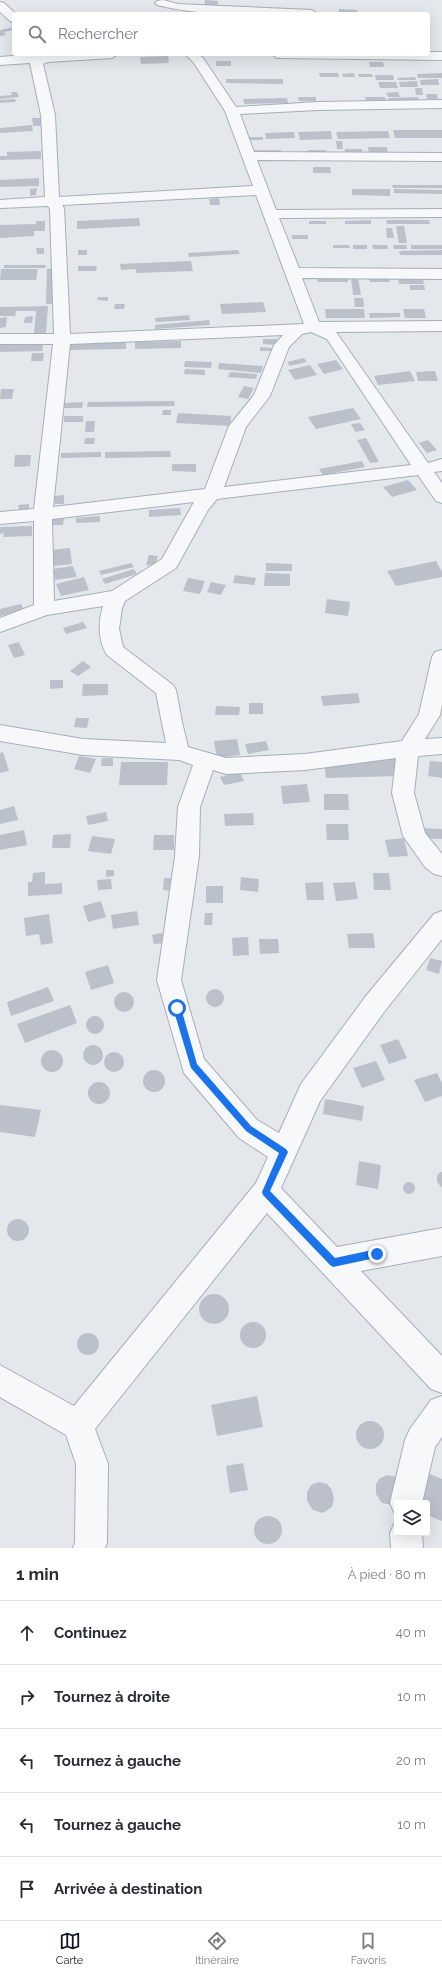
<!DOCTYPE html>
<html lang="fr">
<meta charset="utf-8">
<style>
body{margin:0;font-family:Raleway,sans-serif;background:#f7f7f7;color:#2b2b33}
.controls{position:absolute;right:12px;bottom:12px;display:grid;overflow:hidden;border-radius:4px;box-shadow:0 4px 16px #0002}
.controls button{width:36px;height:36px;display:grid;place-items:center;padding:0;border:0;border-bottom:1px solid #e1e1e2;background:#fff;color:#2b2b33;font:20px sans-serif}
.stop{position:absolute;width:12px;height:12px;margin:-9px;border:3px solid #1a73e8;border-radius:50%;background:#fff}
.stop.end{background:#1a73e8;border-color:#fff;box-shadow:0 1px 4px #0008}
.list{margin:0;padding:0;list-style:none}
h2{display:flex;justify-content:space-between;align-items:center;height:52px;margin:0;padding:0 16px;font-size:17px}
h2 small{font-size:13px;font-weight:400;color:#7c7c81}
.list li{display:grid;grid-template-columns:26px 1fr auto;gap:12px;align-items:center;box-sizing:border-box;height:64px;padding:0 16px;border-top:1px solid #e1e1e2}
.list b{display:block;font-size:15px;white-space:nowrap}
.list em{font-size:13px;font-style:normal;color:#7c7c81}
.icon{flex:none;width:22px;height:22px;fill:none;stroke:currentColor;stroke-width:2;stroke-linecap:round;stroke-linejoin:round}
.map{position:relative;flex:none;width:442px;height:1548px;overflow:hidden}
.search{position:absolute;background:#fff;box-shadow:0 4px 16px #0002;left:12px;right:12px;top:12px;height:44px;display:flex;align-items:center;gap:10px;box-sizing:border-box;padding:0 14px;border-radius:4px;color:#7c7c81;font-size:15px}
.sheet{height:372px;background:#fff}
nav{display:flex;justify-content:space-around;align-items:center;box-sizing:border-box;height:56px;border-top:1px solid #e1e1e2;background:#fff;font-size:11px;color:#7c7c81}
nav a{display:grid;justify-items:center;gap:2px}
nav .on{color:#111827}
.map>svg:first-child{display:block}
.building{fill:#bbc0ca}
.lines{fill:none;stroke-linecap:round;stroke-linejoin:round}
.minor-casing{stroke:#a9aeb7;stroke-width:2}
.minor{fill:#f7f8fa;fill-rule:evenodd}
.route{fill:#1a73e8}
</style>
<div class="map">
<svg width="442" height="1548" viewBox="0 0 442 1548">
<rect width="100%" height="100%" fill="#e4e7ec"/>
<path class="building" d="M205,0L218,1L217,7L204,6Z
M339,9L357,10V14H339Z
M14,27V30L4,32L6,35L0,36V30Z
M168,56L169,63L141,64L140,57Z
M216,61H231V66H216Z
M369,62H383L384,67H370Z
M319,73H338L339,77H320Z
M354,73L355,77H343L342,74Z
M442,73V78H418L417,74Z
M358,74H372L373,77H359Z
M375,75H393L394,80H376Z
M415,77L416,80H398L397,78Z
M226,79H283V84L226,83Z
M438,79L439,85H421L420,80Z
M417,81L418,87H400L399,82Z
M378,82H396L398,88H380Z
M415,88H422L423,95H416Z
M11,92H17L19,97L0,99V96L12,95Z
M398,92L400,97H388L386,93Z
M426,94H437L438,99H427Z
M298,97H316V101H299Z
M365,97H385L386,100H366Z
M418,97L419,100L389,101L388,98Z
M287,98L288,103L244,104L243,99Z
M15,99L16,102L0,103V100Z
M32,118H42V126H33Z
M32,125L33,131L0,133V128Z
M393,130H442V138H395Z
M331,131L332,139L300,140L298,132Z
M388,131L390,138L338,139L336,132Z
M294,132L295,138L266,139L265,133Z
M249,137H263V140H250Z
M336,141H342L343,149H337Z
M368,147H387L388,154H369Z
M345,149H362V154H345Z
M254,150H281V154H255Z
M308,150H326V154H308Z
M41,151V159L0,160V156H7V152Z
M313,167H330L331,173H313Z
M39,178V186L0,187V180Z
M392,185H442V188H393Z
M37,188L36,195L30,196V189Z
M352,189H390V196L352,195Z
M394,189L442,190V194L394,193Z
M219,198L220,205H210L209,199Z
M139,218L140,226L77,229V221Z
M371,220V224H345V221Z
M386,220H429L430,224H387Z
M36,221H45V231H34V236L0,238V225L36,224Z
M309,221H326V224H309Z
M396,226H404L407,243H399Z
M386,228H392L394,238H387Z
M292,235H308V239H292Z
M333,245H349L350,248H333Z
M353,245H367V249H353Z
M372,245H387L388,249H373Z
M393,245H406L407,249H394Z
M411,245H442V249H411Z
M36,248H44V254H37Z
M78,250H87V255H78Z
M238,250L240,254L189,257L188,253Z
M442,250V255H400L399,251Z
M191,261L193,271L136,273V269L121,270L120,264Z
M4,265H46L45,268H4Z
M78,266H97L96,271H78Z
M59,268L58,304H46L47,269Z
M1,269H38L36,280H0Z
M348,277V282H318L317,278Z
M351,278H358L361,295H353Z
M369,278H389L390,282H370Z
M398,279H423L424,284H399Z
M410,285H424L425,290H410Z
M98,297H108V301L97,300Z
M354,298H363L364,307H355Z
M263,302L266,312L222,314L220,304Z
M115,304H125L124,309H114Z
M48,306L46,333H34L36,311H16L15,316H0V307Z
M325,309H364L365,318H326Z
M403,309H424L426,318H405Z
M369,313H400V317L370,318Z
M189,315L190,320L156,322L155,318Z
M33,316L32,323H24L25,317Z
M7,317L6,327L0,328V318Z
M209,320L210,325L155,329V325Z
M263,339H277V345L263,344Z
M181,341V348L135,349V342Z
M126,342V349L70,350L71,343Z
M0,345H43L42,351L0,352Z
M260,347L272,348V351H260Z
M32,353H44L43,361H31Z
M304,358L307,362L290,366L287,362Z
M336,360L343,369L324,374L317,364Z
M185,361L212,362L211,368L184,367Z
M219,363L263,366L261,373L218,369Z
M310,365L317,375L295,380L288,370Z
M185,369L205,370V375L184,374Z
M410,371L415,381L378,385L374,376Z
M435,371L438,381H418L416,372Z
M230,372L257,374L256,379L228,377Z
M244,386L254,388L248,399L238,397Z
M1,389H14L12,399H0Z
M174,401L175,406L87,407L88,402Z
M83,402L82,408H63L64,403Z
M353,408L361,419L316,429L308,417Z
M163,410H171V415H162Z
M178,413L231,416L230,426L176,423Z
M64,416H83V422H64Z
M86,421H95L94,432H85Z
M360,423L365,430L355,432L351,424Z
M85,438H95L94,444H84Z
M366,438L379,462L370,463L357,440Z
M428,440L437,450L427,453L419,443Z
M170,451L171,457L105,458V452Z
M101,452V457L61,458V453Z
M15,455H31L30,466L14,467Z
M362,461L365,467L323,475L319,469Z
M172,464H196V472L172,471Z
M408,480L417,490L392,497L383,487Z
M64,495V504H55L54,496Z
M29,504V510H19L18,505Z
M180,508L181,515L149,517V510Z
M100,516V522L76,523V518Z
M52,519H64L63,525H51Z
M32,526V536L3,537L4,533L0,534V527Z
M70,548L72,564L54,566L51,550Z
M149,555L158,556L155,566L146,565Z
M436,561L442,572V577L396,586L387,571Z
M131,563L134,567L101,575L99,571Z
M266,563L292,564V571H266Z
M73,566L77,577L55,580L53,569Z
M134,569L137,574L105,584L102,579Z
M265,573L290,574V586H264Z
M235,575L256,578L254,585L233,583Z
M84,577L89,590L61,596L56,584Z
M188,578L205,581L200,594L183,591Z
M211,582L226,585L221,595L207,592Z
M327,599L350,602L348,616L325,613Z
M21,604L24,610L0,616V609Z
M83,622L87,628L66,634L63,628Z
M19,642L25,655L14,658L8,645Z
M83,661L91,667L78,676L70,671Z
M50,680H63V688L50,689Z
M83,684H108V695L82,696Z
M358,693L360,703L323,706L321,696Z
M249,703H263V714H249Z
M216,706L240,707L239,715H215Z
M76,718H89L87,728L74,727Z
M237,739L240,755L217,758L214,741Z
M266,741L269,750L248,754L245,744Z
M3,752L9,771L0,773V753Z
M79,756L96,759L90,773L74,769Z
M102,758H113V766H101Z
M395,758L398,776L326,778L324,761Z
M430,761L442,762V778L428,776Z
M121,762H168L167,785H119Z
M240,772L244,781L224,785L220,777Z
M307,784L310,802L283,804L281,786Z
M324,794H348L349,810H324Z
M14,806L18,820L0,824V810Z
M106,812L108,821L88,825L86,816Z
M253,813L254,825L225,826L224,814Z
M326,824H348L349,840H327Z
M419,828L442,829V839L420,838Z
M24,830L27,845L0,850V835Z
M71,834L70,848H52L53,835Z
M154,835H174V850H153Z
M92,836L115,839L111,854L88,851Z
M404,838L408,856L389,857L385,840Z
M106,870H114V876L106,877Z
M45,872V884L62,883V894L28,896V882H32L33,873Z
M373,873H389L391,890H374Z
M241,877L259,879L258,892L240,890Z
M164,878H175L174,891L163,890Z
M111,879L112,889L98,890L97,880Z
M323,882L324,900H307L305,883Z
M355,882L358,899L336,901L333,883Z
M206,886H223V903H206Z
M101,901L106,917L88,922L83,906Z
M137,911L139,925L113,929L111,915Z
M205,913H213L212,925H204Z
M49,914L53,943L41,945L39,934L26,936L24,918Z
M162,933L164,943L154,944L152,935Z
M373,933L375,948H349L347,934Z
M248,937L249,955L233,956L232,938Z
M259,939H278L279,953L260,954Z
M430,958L442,961L439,974L426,970Z
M108,965L114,983L91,990L85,972Z
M48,987L54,1001L11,1016L7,1002Z
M206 998a9 9 0 1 1 18 0a9 9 0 1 1-18 0Z
M114 1002a10 10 0 1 1 20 0a10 10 0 1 1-20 0Z
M70,1005L77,1023L25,1043L17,1024Z
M86 1025a9 9 0 1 1 18 0a9 9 0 1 1-18 0Z
M398,1039L407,1058L389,1064L380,1045Z
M83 1055a10 10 0 1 1 20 0a10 10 0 1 1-20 0Z
M41 1061a11 11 0 1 1 22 0a11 11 0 1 1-22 0Z
M104 1062a10 10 0 1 1 20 0a10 10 0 1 1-20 0Z
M376,1061L385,1080L362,1088L353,1068Z
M143 1081a11 11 0 1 1 22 0a11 11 0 1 1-22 0Z
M437,1073L442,1083V1096L425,1102L414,1080Z
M88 1093a11 11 0 1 1 22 0a11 11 0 1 1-22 0Z
M325,1099L364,1106L362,1121L323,1114Z
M0,1105L41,1110L35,1137L0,1132Z
M359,1161L381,1165L378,1189L356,1185Z
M440,1172H442V1188L437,1182V1176Z
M403 1188a6 6 0 1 1 12 0a6 6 0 1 1-12 0Z
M7 1230a11 11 0 1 1 22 0a11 11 0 1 1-22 0Z
M199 1309a15 15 0 1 1 30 0a15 15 0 1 1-30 0Z
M240 1335a13 13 0 1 1 26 0a13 13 0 1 1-26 0Z
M77 1344a11 11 0 1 1 22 0a11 11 0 1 1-22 0Z
M257,1396L263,1427L217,1436L211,1405Z
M356 1435a14 14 0 1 1 28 0a14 14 0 1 1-28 0Z
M243,1463L248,1490L230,1493L226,1466Z
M422,1471L442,1479V1521L427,1515V1503H414Z
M388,1475L396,1477L401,1483L393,1505L382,1503L376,1494V1484L380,1478Z
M319,1482L327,1484L332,1490L334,1499L332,1507L323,1513L313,1510L307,1501V1492L311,1485Z
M254 1530a14 14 0 1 1 28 0a14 14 0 1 1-28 0Z"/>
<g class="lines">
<g class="minor-casing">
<path id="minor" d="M163,0L178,4L312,10L318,14C265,14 208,18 157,5L155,3L157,1Z
M0,2L4,3L16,14H14V23L10,21L0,12Z
M428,52H442V60L277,58L271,54H428Z
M37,54H118L112,58L48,62L43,64L55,115L59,197L253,186L225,111L194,63L185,54H198L203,58L236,107L318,102L442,100V108L318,110L240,114L254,152L442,153V161L257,160L276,210L442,209V217L279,218L299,268L442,269V279L302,278L319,322L442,321V331L336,332L428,463L442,459V471L434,472L442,483V503L436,501L418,475L217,499L208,510L176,568L125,601L122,608L119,629L123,647L173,685L176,690L182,722L188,747L226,758L305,754L402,741L419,714L432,657L435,652L442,650V704L440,715L425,739L442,738V754L418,756L414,793L425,833L442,854V876L434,874L425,867L403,836L392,793L396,758L305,770L226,774L213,770L200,807L199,856L181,980L204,1059L257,1120L279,1133L301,1084L366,996L434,914L442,911V939L384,1012L320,1101L281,1188L337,1247L442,1228V1256L361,1271L442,1356V1393L431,1389L267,1213L95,1429L108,1464L107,1542L105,1548H73L75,1542L76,1464L66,1435L0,1397V1365L74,1406L256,1183L268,1157L239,1138L184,1073L157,980L175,856L178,807L193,765L179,760L83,755L0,741V725L83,739L166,743L156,693L107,655C98,641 98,622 103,606L47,615L0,632V618L34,605V521L0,524V512L34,509L53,344H0V334H54L50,209L48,206L0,208V200L45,197L41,115L30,63L0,65V57ZM256,195L304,324L70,334L64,208L62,205ZM311,332L327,339L411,465L224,487L246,427L270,396L289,347L302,334ZM283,335L274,345L254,395L229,426L205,489L53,507L70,344ZM194,502L162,559L112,591L54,601L52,519Z
M442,1396V1437L435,1447L422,1503H397V1515L395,1514L390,1503L405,1440L410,1429L431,1400Z
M397,1521V1533H422L423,1548H391L390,1533L395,1522Z"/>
</g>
<use href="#minor" class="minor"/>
</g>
<path class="route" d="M177,1005L181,1008L197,1064L251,1126L286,1149L288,1152L270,1191L335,1258L377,1249L381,1254L380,1257L333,1267L330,1265L263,1195L262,1192L279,1153L246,1131L191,1068L173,1008Z"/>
</svg>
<div class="controls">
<button><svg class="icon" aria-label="layers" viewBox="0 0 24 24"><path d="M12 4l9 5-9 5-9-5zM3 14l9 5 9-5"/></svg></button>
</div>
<div class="stop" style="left:177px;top:1008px"></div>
<div class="stop end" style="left:377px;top:1254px"></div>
<div class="search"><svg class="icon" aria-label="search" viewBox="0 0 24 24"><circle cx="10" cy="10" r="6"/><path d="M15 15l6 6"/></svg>Rechercher</div>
</div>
<section class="sheet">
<h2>1 min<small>À pied · 80 m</small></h2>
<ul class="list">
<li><svg class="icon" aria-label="ahead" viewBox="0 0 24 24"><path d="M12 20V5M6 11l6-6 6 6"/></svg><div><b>Continuez</b></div><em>40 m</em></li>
<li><svg class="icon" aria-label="right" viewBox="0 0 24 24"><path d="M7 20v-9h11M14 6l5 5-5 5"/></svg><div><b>Tournez à droite</b></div><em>10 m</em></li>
<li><svg class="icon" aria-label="left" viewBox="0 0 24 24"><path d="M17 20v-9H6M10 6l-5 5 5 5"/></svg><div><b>Tournez à gauche</b></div><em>20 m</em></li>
<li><svg class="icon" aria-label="left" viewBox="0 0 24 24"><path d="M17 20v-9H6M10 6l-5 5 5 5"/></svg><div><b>Tournez à gauche</b></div><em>10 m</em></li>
<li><svg class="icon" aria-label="arrive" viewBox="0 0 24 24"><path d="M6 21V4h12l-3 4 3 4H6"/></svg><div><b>Arrivée à destination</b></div></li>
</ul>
</section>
<nav>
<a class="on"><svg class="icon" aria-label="map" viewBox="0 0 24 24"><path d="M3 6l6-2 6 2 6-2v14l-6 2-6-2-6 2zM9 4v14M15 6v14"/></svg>Carte</a>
<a><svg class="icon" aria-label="directions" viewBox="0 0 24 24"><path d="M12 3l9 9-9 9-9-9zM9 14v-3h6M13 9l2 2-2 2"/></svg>Itinéraire</a>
<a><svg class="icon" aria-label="saved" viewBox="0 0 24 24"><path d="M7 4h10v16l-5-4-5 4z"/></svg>Favoris</a>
</nav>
